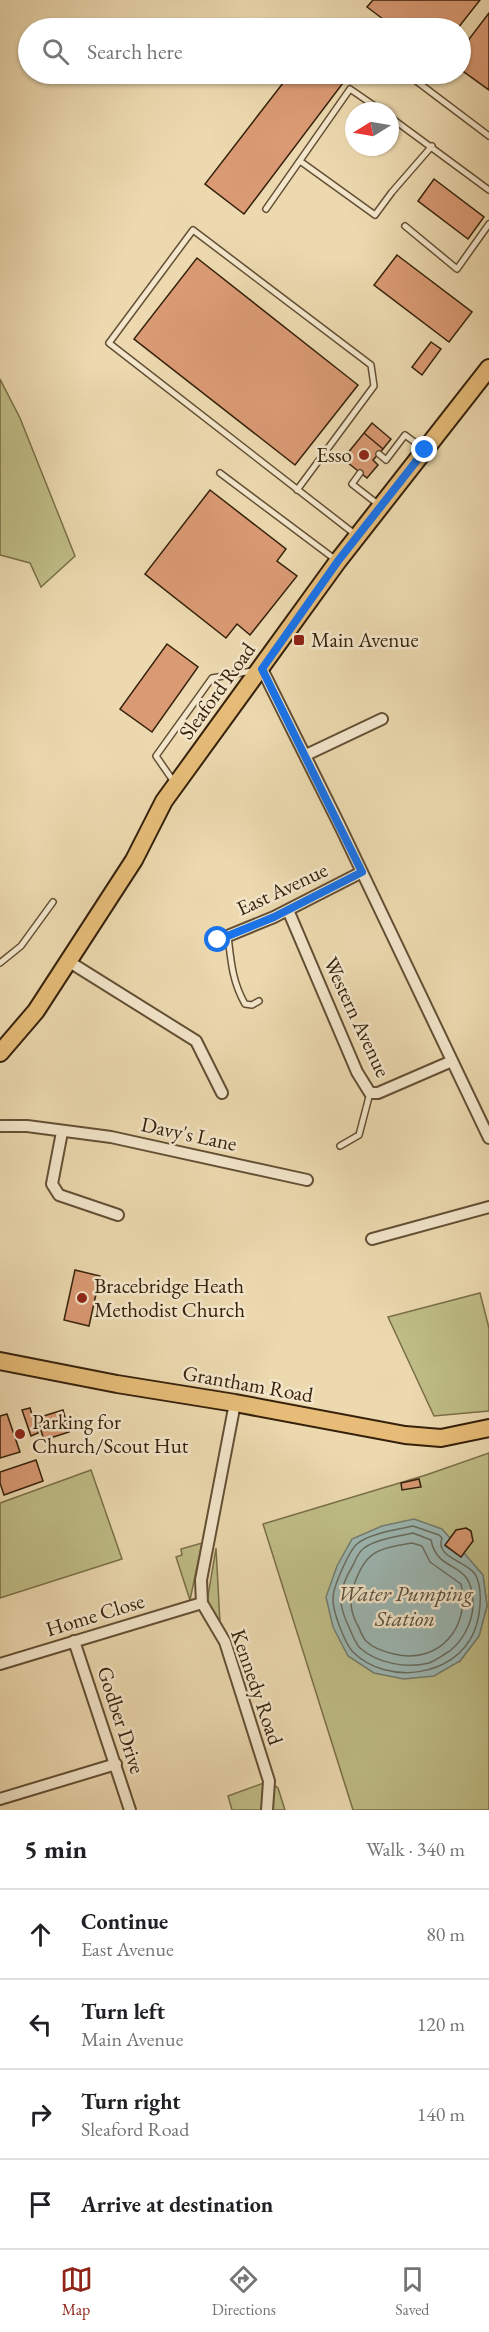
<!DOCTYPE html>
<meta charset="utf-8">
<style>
body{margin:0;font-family:"EB Garamond",serif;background:#f6f6f6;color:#202124}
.compass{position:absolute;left:345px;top:102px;width:54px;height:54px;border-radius:50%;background:#fff;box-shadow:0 2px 4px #0004;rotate:259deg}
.stop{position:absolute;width:18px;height:18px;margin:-14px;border:4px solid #1a73e8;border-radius:50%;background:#fff}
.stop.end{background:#1a73e8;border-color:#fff;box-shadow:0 2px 6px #0008}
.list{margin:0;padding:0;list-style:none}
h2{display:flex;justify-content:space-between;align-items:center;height:78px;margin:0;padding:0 24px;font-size:26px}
h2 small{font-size:20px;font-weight:400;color:#757577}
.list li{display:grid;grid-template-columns:39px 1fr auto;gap:18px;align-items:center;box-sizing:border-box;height:90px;padding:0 24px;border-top:2px solid #e0e0e0}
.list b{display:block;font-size:22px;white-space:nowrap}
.list p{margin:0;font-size:20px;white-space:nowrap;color:#757577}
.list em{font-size:20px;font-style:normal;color:#757577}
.icon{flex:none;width:33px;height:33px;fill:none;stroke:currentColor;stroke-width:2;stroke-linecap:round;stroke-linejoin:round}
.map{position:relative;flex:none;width:489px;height:1810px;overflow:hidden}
.search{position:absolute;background:#fff;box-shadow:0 2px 4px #0004;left:18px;right:18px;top:18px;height:66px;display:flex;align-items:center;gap:15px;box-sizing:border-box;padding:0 21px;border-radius:33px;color:#757577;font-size:22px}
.sheet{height:438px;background:#fff}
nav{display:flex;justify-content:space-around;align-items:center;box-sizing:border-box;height:84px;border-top:2px solid #e0e0e0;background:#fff;font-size:16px;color:#757577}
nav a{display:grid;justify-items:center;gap:3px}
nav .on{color:#8f2418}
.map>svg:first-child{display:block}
.green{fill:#bfbd86;stroke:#7a6f48;stroke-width:1.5;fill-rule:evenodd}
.water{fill:#9cb8b4;stroke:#737c70;stroke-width:1.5}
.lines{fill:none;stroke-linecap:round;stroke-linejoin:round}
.shore{stroke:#686c60;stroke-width:1.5}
.building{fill:#da9a74;stroke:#35210b;stroke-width:1.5}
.service-casing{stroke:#634f34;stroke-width:8}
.minor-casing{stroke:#634f34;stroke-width:14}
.primary-casing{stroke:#35210b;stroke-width:20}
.service{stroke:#f3e6cb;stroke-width:5}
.minor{stroke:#f3e6cb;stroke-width:10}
.primary{stroke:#e6bc78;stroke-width:16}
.route{stroke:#1a73e8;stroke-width:8}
.poi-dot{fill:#8f2418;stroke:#f3e6cb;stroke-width:2}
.labels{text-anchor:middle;stroke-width:5;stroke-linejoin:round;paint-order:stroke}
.poi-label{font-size:21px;fill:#35210b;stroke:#f3e6cb;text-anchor:start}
.street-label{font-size:21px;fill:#35210b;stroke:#f3e6cb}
.water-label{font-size:22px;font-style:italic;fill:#544e3e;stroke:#f3e6cb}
</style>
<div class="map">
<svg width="489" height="1810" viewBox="0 0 489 1810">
<rect width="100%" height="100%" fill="#ecd9af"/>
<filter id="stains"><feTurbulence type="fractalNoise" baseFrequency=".00333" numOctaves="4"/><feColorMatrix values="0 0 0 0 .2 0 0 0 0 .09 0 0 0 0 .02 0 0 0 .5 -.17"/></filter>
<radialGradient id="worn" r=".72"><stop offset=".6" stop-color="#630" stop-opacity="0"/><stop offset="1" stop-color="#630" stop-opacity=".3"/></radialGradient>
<path class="green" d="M0,379L20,418L75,556L41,587L30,563L0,555Z
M480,1293L489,1328V1411L434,1416L388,1317Z
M489,1453V1810H353L263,1524L426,1475ZM443,1530L445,1545L461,1557L464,1554L483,1575L487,1606L479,1636L460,1661Z
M91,1470L122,1559L0,1598V1503Z
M202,1543L190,1600L176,1557L182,1555L181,1549Z
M216,1548L220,1623L207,1602Z
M269,1781L278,1788L285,1810H232L228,1796Z"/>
<path class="water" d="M414,1519L442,1529L450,1538L445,1546L461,1557L464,1553L483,1575L487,1606L479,1636L460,1661L434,1676L404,1679L374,1673L348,1656L333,1627L326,1597L337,1566L352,1539L382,1526Z"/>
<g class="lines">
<path class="shore" d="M413,1526L439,1535L442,1538C434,1559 471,1561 477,1578C483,1594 480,1617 474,1632C455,1677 387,1686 353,1652C345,1644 332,1610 333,1598C333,1587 349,1551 357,1544C367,1534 399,1529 413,1526Z
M413,1533L431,1540C438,1576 473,1557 473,1604C473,1623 461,1645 445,1654C440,1657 434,1661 429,1663C406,1669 377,1663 360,1648C355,1643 352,1634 349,1627C345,1620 340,1605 341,1597C342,1587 347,1575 352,1567C355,1562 357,1555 361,1551C370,1540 400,1536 413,1533Z
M412,1543L422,1546L430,1562L461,1584C471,1627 439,1665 394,1654C385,1652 373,1648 366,1641C362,1637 360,1629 357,1624C350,1611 349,1599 354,1585C366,1550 378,1549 412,1543Z"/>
</g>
<path class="building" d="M373,0H480L458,28H395L367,7Z
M489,13V90L460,69V51Z
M290,74H338L346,79L244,214L205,184Z
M434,179L484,217L468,239L418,201Z
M397,255L472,312L449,342L374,285Z
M197,258L358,385L295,465L134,339Z
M431,342L441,349L422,375L412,367Z
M372,423L391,439L383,449L364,433Z
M364,433L383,449L373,460L378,465L367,478L343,459Z
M210,490L286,549L277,561L297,576L250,635L237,624L226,638L145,574Z
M167,644L198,667L152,732L120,709Z
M75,1270L100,1276L89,1326L64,1320Z
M30,1408L38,1433L31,1436L22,1410Z
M63,1410L69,1432L44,1440L37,1418Z
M7,1414L20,1452L0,1458V1416Z
M36,1460L43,1481L4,1495L0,1483V1472Z
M419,1479L421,1487L402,1490L401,1483Z
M466,1528L471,1531L473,1541L461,1557L445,1545L456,1530Z"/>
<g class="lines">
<g class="service-casing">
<path id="service" d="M346,28H347
M407,74L489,136
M390,117L489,190
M300,161L375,215L392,192L432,146
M266,209L350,89L382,111
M405,226L457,269L489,224
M379,454L386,460L405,435L424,449
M220,473L336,560
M360,473L352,484L379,505
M297,490L374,386L371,365L193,230L109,343L356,535
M174,782L156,756L212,678L252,671
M228,936C231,961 232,981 245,1004L252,1005L259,1001
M0,963L21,946L53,902
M340,1146L359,1135L370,1093"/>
</g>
<g class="minor-casing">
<path id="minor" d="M262,669L340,826L489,1138
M306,755L382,719
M288,910L357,1072L370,1093H378L452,1061
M218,940L274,917L362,872
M68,961L196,1041L222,1093
M0,1126H27L111,1137L307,1180
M62,1132L52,1184L59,1195L118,1215
M372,1239L489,1207
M235,1403L201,1580L202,1603L225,1642L269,1781L267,1810
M74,1641L130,1810
M0,1664L202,1603
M0,1799L116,1764"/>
</g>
<g class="primary-casing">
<path id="primary" d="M0,1053L36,1011L134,860L164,801L338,561L489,368
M0,1361L117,1384L235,1403L405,1435L441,1438L489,1428"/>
</g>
<use href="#service" class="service"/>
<use href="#minor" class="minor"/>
<use href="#primary" class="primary"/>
</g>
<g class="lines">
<path class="route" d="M218,940L274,917L362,872L262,669L338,561L425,450"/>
</g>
<g class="poi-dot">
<circle cx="364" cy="455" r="6"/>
<rect x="293" y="634" width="12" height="12" rx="3"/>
<circle cx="82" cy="1298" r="6"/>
<circle cx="20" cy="1434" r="6"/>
</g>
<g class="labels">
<g class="poi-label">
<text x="352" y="462" text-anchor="end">Esso</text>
<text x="311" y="647">Main Avenue</text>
<text x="94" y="1293">Bracebridge Heath<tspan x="94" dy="24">Methodist Church</tspan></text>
<text x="32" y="1429">Parking for<tspan x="32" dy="24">Church/Scout Hut</tspan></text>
</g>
<g class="street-label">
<text transform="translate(217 691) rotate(-54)" y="7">Sleaford Road</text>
<text transform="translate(282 889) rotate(-25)" y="7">East Avenue</text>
<text transform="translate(357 1017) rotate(65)" y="7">Western Avenue</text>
<text transform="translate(189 1134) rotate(12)" y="7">Davy's Lane</text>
<text transform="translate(248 1384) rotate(10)" y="7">Grantham Road</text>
<text transform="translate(95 1615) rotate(-17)" y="7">Home Close</text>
<text transform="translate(257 1687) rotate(71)" y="7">Kennedy Road</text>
<text transform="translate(121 1720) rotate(72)" y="7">Godber Drive</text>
</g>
<g class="water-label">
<text x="405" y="1601">Water Pumping<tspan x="405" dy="25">Station</tspan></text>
</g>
</g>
<rect width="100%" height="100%" filter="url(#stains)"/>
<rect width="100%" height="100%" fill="url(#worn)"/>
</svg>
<svg class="compass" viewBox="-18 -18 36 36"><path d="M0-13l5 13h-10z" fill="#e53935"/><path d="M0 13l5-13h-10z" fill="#757577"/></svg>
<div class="stop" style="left:218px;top:940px"></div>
<div class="stop end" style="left:425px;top:450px"></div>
<div class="search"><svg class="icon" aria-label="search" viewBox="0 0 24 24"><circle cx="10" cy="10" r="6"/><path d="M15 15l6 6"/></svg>Search here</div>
</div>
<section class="sheet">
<h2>5 min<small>Walk · 340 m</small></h2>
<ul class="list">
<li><svg class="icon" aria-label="ahead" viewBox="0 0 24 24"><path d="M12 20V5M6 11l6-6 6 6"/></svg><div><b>Continue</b><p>East Avenue</p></div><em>80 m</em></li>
<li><svg class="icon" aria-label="left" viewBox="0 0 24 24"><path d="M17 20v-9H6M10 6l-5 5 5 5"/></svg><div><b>Turn left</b><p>Main Avenue</p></div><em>120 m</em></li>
<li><svg class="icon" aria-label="right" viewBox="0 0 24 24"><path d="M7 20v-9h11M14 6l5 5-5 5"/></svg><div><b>Turn right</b><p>Sleaford Road</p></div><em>140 m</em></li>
<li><svg class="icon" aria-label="arrive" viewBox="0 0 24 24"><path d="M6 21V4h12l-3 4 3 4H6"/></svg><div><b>Arrive at destination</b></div></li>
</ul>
</section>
<nav>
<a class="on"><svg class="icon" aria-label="map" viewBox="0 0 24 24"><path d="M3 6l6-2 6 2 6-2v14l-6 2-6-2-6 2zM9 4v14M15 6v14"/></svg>Map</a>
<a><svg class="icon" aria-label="directions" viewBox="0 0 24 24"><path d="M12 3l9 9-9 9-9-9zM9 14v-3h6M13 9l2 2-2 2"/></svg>Directions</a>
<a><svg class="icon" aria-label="saved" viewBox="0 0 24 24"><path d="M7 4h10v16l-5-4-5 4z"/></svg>Saved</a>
</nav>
